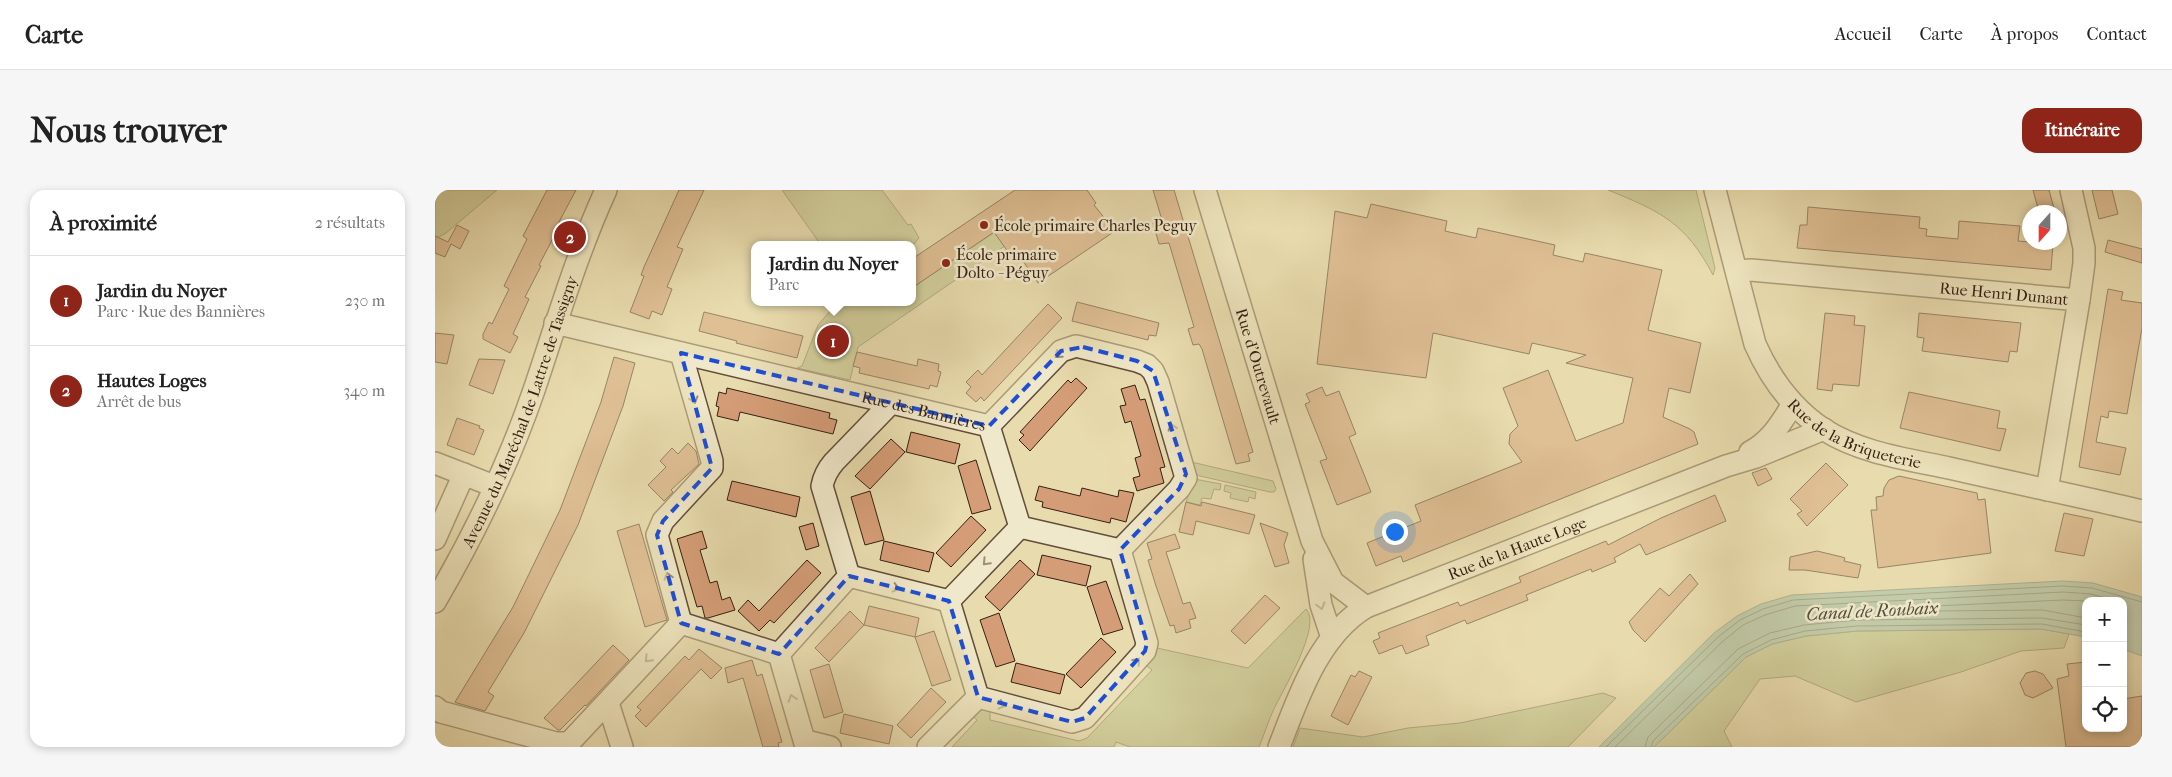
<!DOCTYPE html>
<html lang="fr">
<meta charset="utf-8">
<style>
body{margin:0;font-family:"IM FELL French Canon",serif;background:#f6f6f6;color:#222}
.controls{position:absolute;right:15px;bottom:15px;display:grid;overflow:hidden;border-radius:10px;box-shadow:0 2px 8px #0003}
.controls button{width:45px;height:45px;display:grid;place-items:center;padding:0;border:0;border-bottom:1px solid #e0e0e0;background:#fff;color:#222;font:25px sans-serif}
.compass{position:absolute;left:1587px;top:15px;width:45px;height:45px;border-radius:50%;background:#fff;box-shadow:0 2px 8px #0003;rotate:201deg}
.you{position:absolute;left:959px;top:341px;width:18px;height:18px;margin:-12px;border:4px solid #fff;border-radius:50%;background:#1a73e8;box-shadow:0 0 0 8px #1a73e833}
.badge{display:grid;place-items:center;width:32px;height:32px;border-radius:50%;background:#8f2418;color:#fff;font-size:16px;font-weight:700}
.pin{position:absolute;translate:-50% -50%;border:2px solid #fff;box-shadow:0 1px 5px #0006}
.popup{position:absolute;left:316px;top:51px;width:165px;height:65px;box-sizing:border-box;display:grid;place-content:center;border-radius:10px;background:#fff;filter:drop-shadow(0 1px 4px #0005);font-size:16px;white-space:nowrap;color:#767676}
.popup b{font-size:19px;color:#222}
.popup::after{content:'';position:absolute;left:50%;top:100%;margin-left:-10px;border:10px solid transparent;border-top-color:#fff}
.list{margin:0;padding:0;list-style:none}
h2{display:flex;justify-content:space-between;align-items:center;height:65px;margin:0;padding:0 20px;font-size:21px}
h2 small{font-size:16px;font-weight:400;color:#767676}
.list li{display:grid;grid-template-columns:32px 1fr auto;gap:15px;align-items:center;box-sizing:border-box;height:90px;padding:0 20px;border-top:1px solid #e0e0e0}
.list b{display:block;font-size:19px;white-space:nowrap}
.list p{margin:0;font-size:16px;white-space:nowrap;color:#767676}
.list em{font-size:16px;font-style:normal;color:#767676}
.icon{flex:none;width:28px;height:28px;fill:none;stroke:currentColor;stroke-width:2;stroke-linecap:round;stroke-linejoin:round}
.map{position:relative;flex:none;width:1707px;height:557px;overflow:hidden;border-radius:15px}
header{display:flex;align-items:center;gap:30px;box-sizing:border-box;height:70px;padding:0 25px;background:#fff;border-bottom:1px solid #e0e0e0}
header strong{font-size:24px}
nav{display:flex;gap:28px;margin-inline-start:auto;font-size:18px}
.intro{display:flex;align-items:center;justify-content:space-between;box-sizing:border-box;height:120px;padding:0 30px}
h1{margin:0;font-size:35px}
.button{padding:12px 22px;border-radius:15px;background:#8f2418;color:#fff;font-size:18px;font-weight:700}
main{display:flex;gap:30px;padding:0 30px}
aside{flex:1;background:#fff;border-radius:15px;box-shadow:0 2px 8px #0003}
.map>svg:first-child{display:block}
.green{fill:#b8c088;stroke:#76704d}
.water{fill:#98bba6;stroke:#707d6b}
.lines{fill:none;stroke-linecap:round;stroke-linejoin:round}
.shore{stroke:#666d5c;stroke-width:1}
.building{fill:#d59d77;stroke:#351f12}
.minor-casing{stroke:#624e39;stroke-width:24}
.minor{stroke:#f0e8ca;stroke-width:21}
.oneway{stroke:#9c8e77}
.marked{fill:none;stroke:#1d4ed8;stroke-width:4;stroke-dasharray:10 6;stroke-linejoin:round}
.poi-dot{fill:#8f2418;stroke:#f0e8ca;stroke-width:2}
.labels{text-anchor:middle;stroke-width:5;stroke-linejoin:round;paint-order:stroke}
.poi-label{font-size:16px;fill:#351f12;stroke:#f0e8ca;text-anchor:start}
.street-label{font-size:16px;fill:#351f12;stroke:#f0e8ca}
.water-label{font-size:18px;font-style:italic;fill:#534e3e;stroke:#f0e8ca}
</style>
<header>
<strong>Carte</strong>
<nav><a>Accueil</a><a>Carte</a><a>À propos</a><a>Contact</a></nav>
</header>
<div class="intro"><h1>Nous trouver</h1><a class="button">Itinéraire</a></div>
<main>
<aside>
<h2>À proximité<small>2 résultats</small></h2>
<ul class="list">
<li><span class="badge">1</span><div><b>Jardin du Noyer</b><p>Parc · Rue des Bannières</p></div><em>230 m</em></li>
<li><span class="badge">2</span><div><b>Hautes Loges</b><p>Arrêt de bus</p></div><em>340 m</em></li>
</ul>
</aside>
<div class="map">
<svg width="1707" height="557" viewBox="0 0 1707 557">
<rect width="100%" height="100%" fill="#e8dbad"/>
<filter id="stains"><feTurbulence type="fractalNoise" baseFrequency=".004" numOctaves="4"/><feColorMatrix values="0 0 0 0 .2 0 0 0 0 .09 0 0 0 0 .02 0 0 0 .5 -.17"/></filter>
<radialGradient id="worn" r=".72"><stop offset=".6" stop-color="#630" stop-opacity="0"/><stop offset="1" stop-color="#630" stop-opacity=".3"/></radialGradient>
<path class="green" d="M0,0H62L11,43L0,49Z
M347,0H447L473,35L476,34L484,48L477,56L386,55Z
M622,0H651L423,157L415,190L362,178L367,176L383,135L397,119L392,112H477V98Z
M1173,0H1261L1280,78L1278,85C1251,33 1225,21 1173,0Z
M752,271L838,291L841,299L839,302H835L765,286L759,283Z
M759,289L786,294L785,300L779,299L776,309L767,308L765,315L751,312Z
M790,295L821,302L820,309L814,307L813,312L795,308L796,303L789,301Z
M871,419C888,435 846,503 838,521C833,532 829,545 824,557H695L681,552L679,557H517L542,530L533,522L555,517V530L644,551L652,548L717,480L708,473L722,458L813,478Z
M1607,439L1634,444L1629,458L1586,461L1526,482L1421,512L1360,486L1325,489L1289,541L1297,557H1219L1311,467L1337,454L1371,446L1422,441Z
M1168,503L1181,508L1133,557H858L865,538L928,547L973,538L1025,533Z"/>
<path class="water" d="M1628,391L1658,393L1707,407V466L1688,459V411H1651V447L1606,439L1422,441L1371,446L1337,454L1311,467L1219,557H1164L1279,443L1302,426L1326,414L1357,405Z"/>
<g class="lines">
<path class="shore" d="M1651,411L1628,410L1500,416L1497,419L1500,421L1608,420L1651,428
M1171,557L1283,447L1305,430L1328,419L1358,410L1628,396L1657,398L1707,412
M1180,557L1287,452L1308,435L1330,425L1360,416L1628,402L1656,404L1681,411
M1210,557L1213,547L1303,459L1335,443L1369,435L1422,430L1607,428L1651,435
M1216,557L1218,551L1308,464L1336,450L1370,441L1422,436L1607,434L1651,442"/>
</g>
<path class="building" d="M112,0H141L124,32L126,33L104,75L106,76L90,107L94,109L78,144L83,147L75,163L48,149V144L54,132L57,134L74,99L69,96L92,49L88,46Z
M244,0H269L242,57L248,59L232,97L237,99L227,125L217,121L214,129L195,122L209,86L206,85L209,77Z
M580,0H652L661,13L659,15L680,41L603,93L584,65L578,69L559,42L477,98V69Z
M718,0H739L818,262L813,264L815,271L801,274L767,159L764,154L758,155L753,139L759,137L734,53L724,54L718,33L727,30Z
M1598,0H1614L1620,22H1604Z
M1657,0H1677L1683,24L1664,29Z
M936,14L1012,31L1010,41L1041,48L1043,38L1120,55L1118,65L1148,72L1150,63L1227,80L1213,140L1266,153L1255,203L1234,198L1228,227L1255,239L1259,242L1263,254L968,372L966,366L941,376L932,353L986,331L980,315L1087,272L1074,254L1075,244L1083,236L1068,198L1113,180L1141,251L1188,233L1198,188L1131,173L1151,165L1097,153L1094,164L998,143L991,188L882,174L900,21L932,28Z
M1373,17L1485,27L1484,38L1492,39L1491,46L1523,49L1524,31L1585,36L1583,51L1618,54L1616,80L1362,58L1365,35H1372Z
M22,35L34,41L25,59L16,54L10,67L0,63V46L13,52Z
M1673,50L1707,59V73L1670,62Z
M1673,99L1688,102L1686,110L1707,113V138L1692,224L1674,221L1673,228L1666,226L1661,252L1691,258L1685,285L1644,277Z
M642,112L724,133L721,146L714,145L713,150L637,131Z
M613,114L627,128L549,211L546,207L541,212L531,203L536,197L531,192L543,180L547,185Z
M269,122L368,146L362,168L301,153L302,151L264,141Z
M1390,123L1420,126L1419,135L1430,136L1424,196L1398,194L1397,201L1382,199Z
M1484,123L1586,133L1582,162L1575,161L1573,172L1487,161L1489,148L1482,147Z
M0,143L19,145L12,174L0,172Z
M422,162L482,176L483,169L504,174L503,181L506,182L502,197L495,195L494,199L424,183L425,178L418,176Z
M179,167L200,173L188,216L143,335L89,443L53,502L59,506L50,521L22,513L20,512L78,417L125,320L166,212Z
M44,169L70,170L58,204L34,195Z
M641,188L652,198L595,261L584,250L589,245L585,242L633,190L636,193Z
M700,195L705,210L710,209L730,277L725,278L729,293L702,301L698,288L705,286L700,268L706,266L696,231L690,233L685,216L691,215L686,199Z
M887,197L891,206L904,201L921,244L914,247L936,302L902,315L885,271L892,269L870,214L875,212L871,204Z
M292,198L395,223L394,228L402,230L398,244L305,222L303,231L282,226L284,217L281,216L284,202L291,204Z
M1474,202L1565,221L1562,238L1571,239L1565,261L1465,238Z
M22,228L45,236L44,238L49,240L39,265L12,255Z
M476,242L525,254L520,274L471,262Z
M456,249L470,262L435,299L420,286Z
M253,253L261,261L264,274L236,300L238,302L229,311L213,295L231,277L225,271L237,258L243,264Z
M541,270L556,319L537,324L523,276Z
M1391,273L1413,295L1372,336L1362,324L1367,321L1355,309Z
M1331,278L1337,289L1323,296L1317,283Z
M1464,286L1542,303L1543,310L1550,309L1556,363L1443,378L1436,320H1442L1441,307L1448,306L1449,298L1454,290Z
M297,291L365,307L361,327L292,310Z
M604,296L645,306L647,298L683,307L684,300L699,303L691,332L676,328L675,333L607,317L608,312L600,310Z
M435,301L449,350L430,355L416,307Z
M1280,305L1291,331L1211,365L1205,354L1179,368L1181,372L1157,382L1156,379L1091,405L1093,410L1032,434L1030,430L991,446L994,455L971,464L967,455L944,464L938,451L945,448L943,443L1023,412L1025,416L1086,392L1084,387L1171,351L1173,355L1226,328Z
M751,312L766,316L767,312L820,325L814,344L761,331L758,345L744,342Z
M1629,323L1658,329L1649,366L1620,361Z
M536,326L551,340L516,377L501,363Z
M378,333L384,356L371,360L364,337Z
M825,333L853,343L849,355L854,373L840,377Z
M204,334L232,430L210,437L182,341Z
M267,341L272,358L265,360L275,393L282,391L287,410L295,407L300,420L273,428H270L267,416L262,417L242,349Z
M740,344L745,358L731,362L748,414L755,412L761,428L754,430L756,438L741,443L739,435L735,436L721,396L713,370L717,369L712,353Z
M449,351L499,363L494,382L445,370Z
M1382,361L1407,367L1410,368L1409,371L1426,375L1423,388L1370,380H1354L1355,367Z
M607,365L656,376L651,396L602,385Z
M372,370L386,383L339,433L335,430L324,441L303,421L313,410L324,421Z
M585,370L600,384L565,421L550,407Z
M1255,384L1263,394L1210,452L1198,440L1194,432L1225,398L1234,406Z
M671,391L688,439L668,445L652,397Z
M830,405L845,418L810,454L796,441Z
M434,416L484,428L480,447L429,435Z
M415,421L429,435L394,472L380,458Z
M564,423L580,471L561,477L545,430Z
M499,441L516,490L497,496L480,447Z
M666,448L681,462L646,498L631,484Z
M178,455L194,470L151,516L150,515L125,540H123L109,528Z
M264,459L287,478L276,489L266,479L211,537L200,526L206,520L202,517L250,466L254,470Z
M317,470L322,486L327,484L347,552L343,553L344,557H328L308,488L293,493L290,478Z
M1651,472V538H1688V509L1707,506V557H1631L1622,489L1634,486L1632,474Z
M581,473L630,485L625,504L576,492Z
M394,474L408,522L389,528L375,480Z
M924,481L937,487L913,535L896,526L916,485L920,487Z
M1600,481L1608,484L1618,498L1598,508L1590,505L1585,493L1591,483Z
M496,498L511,512L476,548L462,535Z
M409,524L458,536L454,554L405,543Z"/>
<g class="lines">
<g class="minor-casing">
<g id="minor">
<path id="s1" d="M770,0L877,351L898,392L931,417"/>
<path id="s2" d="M1280,0L1320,154C1335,188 1357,218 1388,239C1425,263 1472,269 1514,278C1579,293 1643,306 1707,321"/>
<path d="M1636,0L1649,58V73L1644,110"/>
<path id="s3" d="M1302,81L1316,80L1644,110L1612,300"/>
<path id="s4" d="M120,133L554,236L585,337L685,360L744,299L751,288L723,192L718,181L712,175L702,171L641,156L626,161L554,236"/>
<path d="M246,163L277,271V278L228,331L222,345L246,433"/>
<path d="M1315,262C1336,251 1346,233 1358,214"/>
<path d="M0,273L59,296"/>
<path d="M585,337L514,411L543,507L637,532L650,528L710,461L712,453L685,360"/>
<path d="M0,349L29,284"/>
<path d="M879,369L886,415L897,448"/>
<path d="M414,386L514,411"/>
<path id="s5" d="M0,412C39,345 74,273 99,200C122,132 141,66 171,0"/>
<path d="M246,433L344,464L414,386L387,296C389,286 392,280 399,272L456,213"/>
<path d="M344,464L371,557"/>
<path d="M173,513L187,557"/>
<path d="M0,517L6,522L121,553H134L246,433"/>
<path d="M371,551L395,557"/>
<path d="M493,557L543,507"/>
<path id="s6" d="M844,557C863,508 883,446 931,417L1291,276L1321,267L1389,239"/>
</g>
</g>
<use href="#minor" class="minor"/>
</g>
<defs><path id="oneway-chevron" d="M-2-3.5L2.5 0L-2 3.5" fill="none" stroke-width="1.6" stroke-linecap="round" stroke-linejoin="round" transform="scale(1.25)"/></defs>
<g class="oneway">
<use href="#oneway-chevron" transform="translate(623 165) rotate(139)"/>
<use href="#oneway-chevron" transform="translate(259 210) rotate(74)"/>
<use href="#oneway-chevron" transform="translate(737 237) rotate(-107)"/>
<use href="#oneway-chevron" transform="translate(551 372) rotate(134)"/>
<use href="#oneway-chevron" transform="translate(233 386) rotate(-106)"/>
<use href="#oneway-chevron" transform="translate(461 398) rotate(14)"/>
<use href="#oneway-chevron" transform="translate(886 416) rotate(74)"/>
<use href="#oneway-chevron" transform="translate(213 469) rotate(133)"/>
<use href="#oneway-chevron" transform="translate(702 471) rotate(-50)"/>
<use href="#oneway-chevron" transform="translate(357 508) rotate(-108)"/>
<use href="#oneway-chevron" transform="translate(567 515) rotate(14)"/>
</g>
<path d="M0 0H1707V557H0ZM648,157L702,171L718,181L751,284L744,299L685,360L712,453L710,461L650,528L637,532L543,507L514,411L414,386L344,464L246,433L222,345L228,331L277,278L246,163L554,236L626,161Z" fill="#e8dbad" fill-opacity=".55" fill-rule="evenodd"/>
<path class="marked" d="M648,157L702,171L718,181L751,284L744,299L685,360L712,453L710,461L650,528L637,532L543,507L514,411L414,386L344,464L246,433L222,345L228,331L277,278L246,163L554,236L626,161Z"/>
<g class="poi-dot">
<circle cx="549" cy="35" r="5"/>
<circle cx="511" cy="73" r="5"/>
</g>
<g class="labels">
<g class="poi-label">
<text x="559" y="41">École primaire Charles Peguy</text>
<text x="521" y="70">École primaire<tspan x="521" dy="18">Dolto - Péguy</tspan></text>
</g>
<g class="street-label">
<text dy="6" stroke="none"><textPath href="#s3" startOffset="268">Rue Henri Dunant</textPath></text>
<text dy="6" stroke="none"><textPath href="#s1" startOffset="184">Rue d'Outrevault</textPath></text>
<text dy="6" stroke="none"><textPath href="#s5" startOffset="209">Avenue du Maréchal de Lattre de Tassigny</textPath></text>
<text dy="6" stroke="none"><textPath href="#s4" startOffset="379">Rue des Bannières</textPath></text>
<text dy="6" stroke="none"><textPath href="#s2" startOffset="300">Rue de la Briqueterie</textPath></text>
<text dy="6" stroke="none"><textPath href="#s6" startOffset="330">Rue de la Haute Loge</textPath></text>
</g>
<g class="water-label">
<text transform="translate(1437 421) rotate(-3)" y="6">Canal de Roubaix</text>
</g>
</g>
<rect width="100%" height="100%" filter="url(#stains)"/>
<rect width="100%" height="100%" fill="url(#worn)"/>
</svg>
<div class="controls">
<button>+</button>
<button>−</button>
<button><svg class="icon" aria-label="locate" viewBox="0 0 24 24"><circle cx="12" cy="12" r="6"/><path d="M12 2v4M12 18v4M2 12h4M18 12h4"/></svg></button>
</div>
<svg class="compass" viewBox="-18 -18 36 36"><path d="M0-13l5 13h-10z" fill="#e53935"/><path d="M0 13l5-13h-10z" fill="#767676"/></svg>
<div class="you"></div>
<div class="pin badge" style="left:398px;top:151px">1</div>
<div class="popup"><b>Jardin du Noyer</b>Parc</div>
<div class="pin badge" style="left:135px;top:47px">2</div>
</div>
</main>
